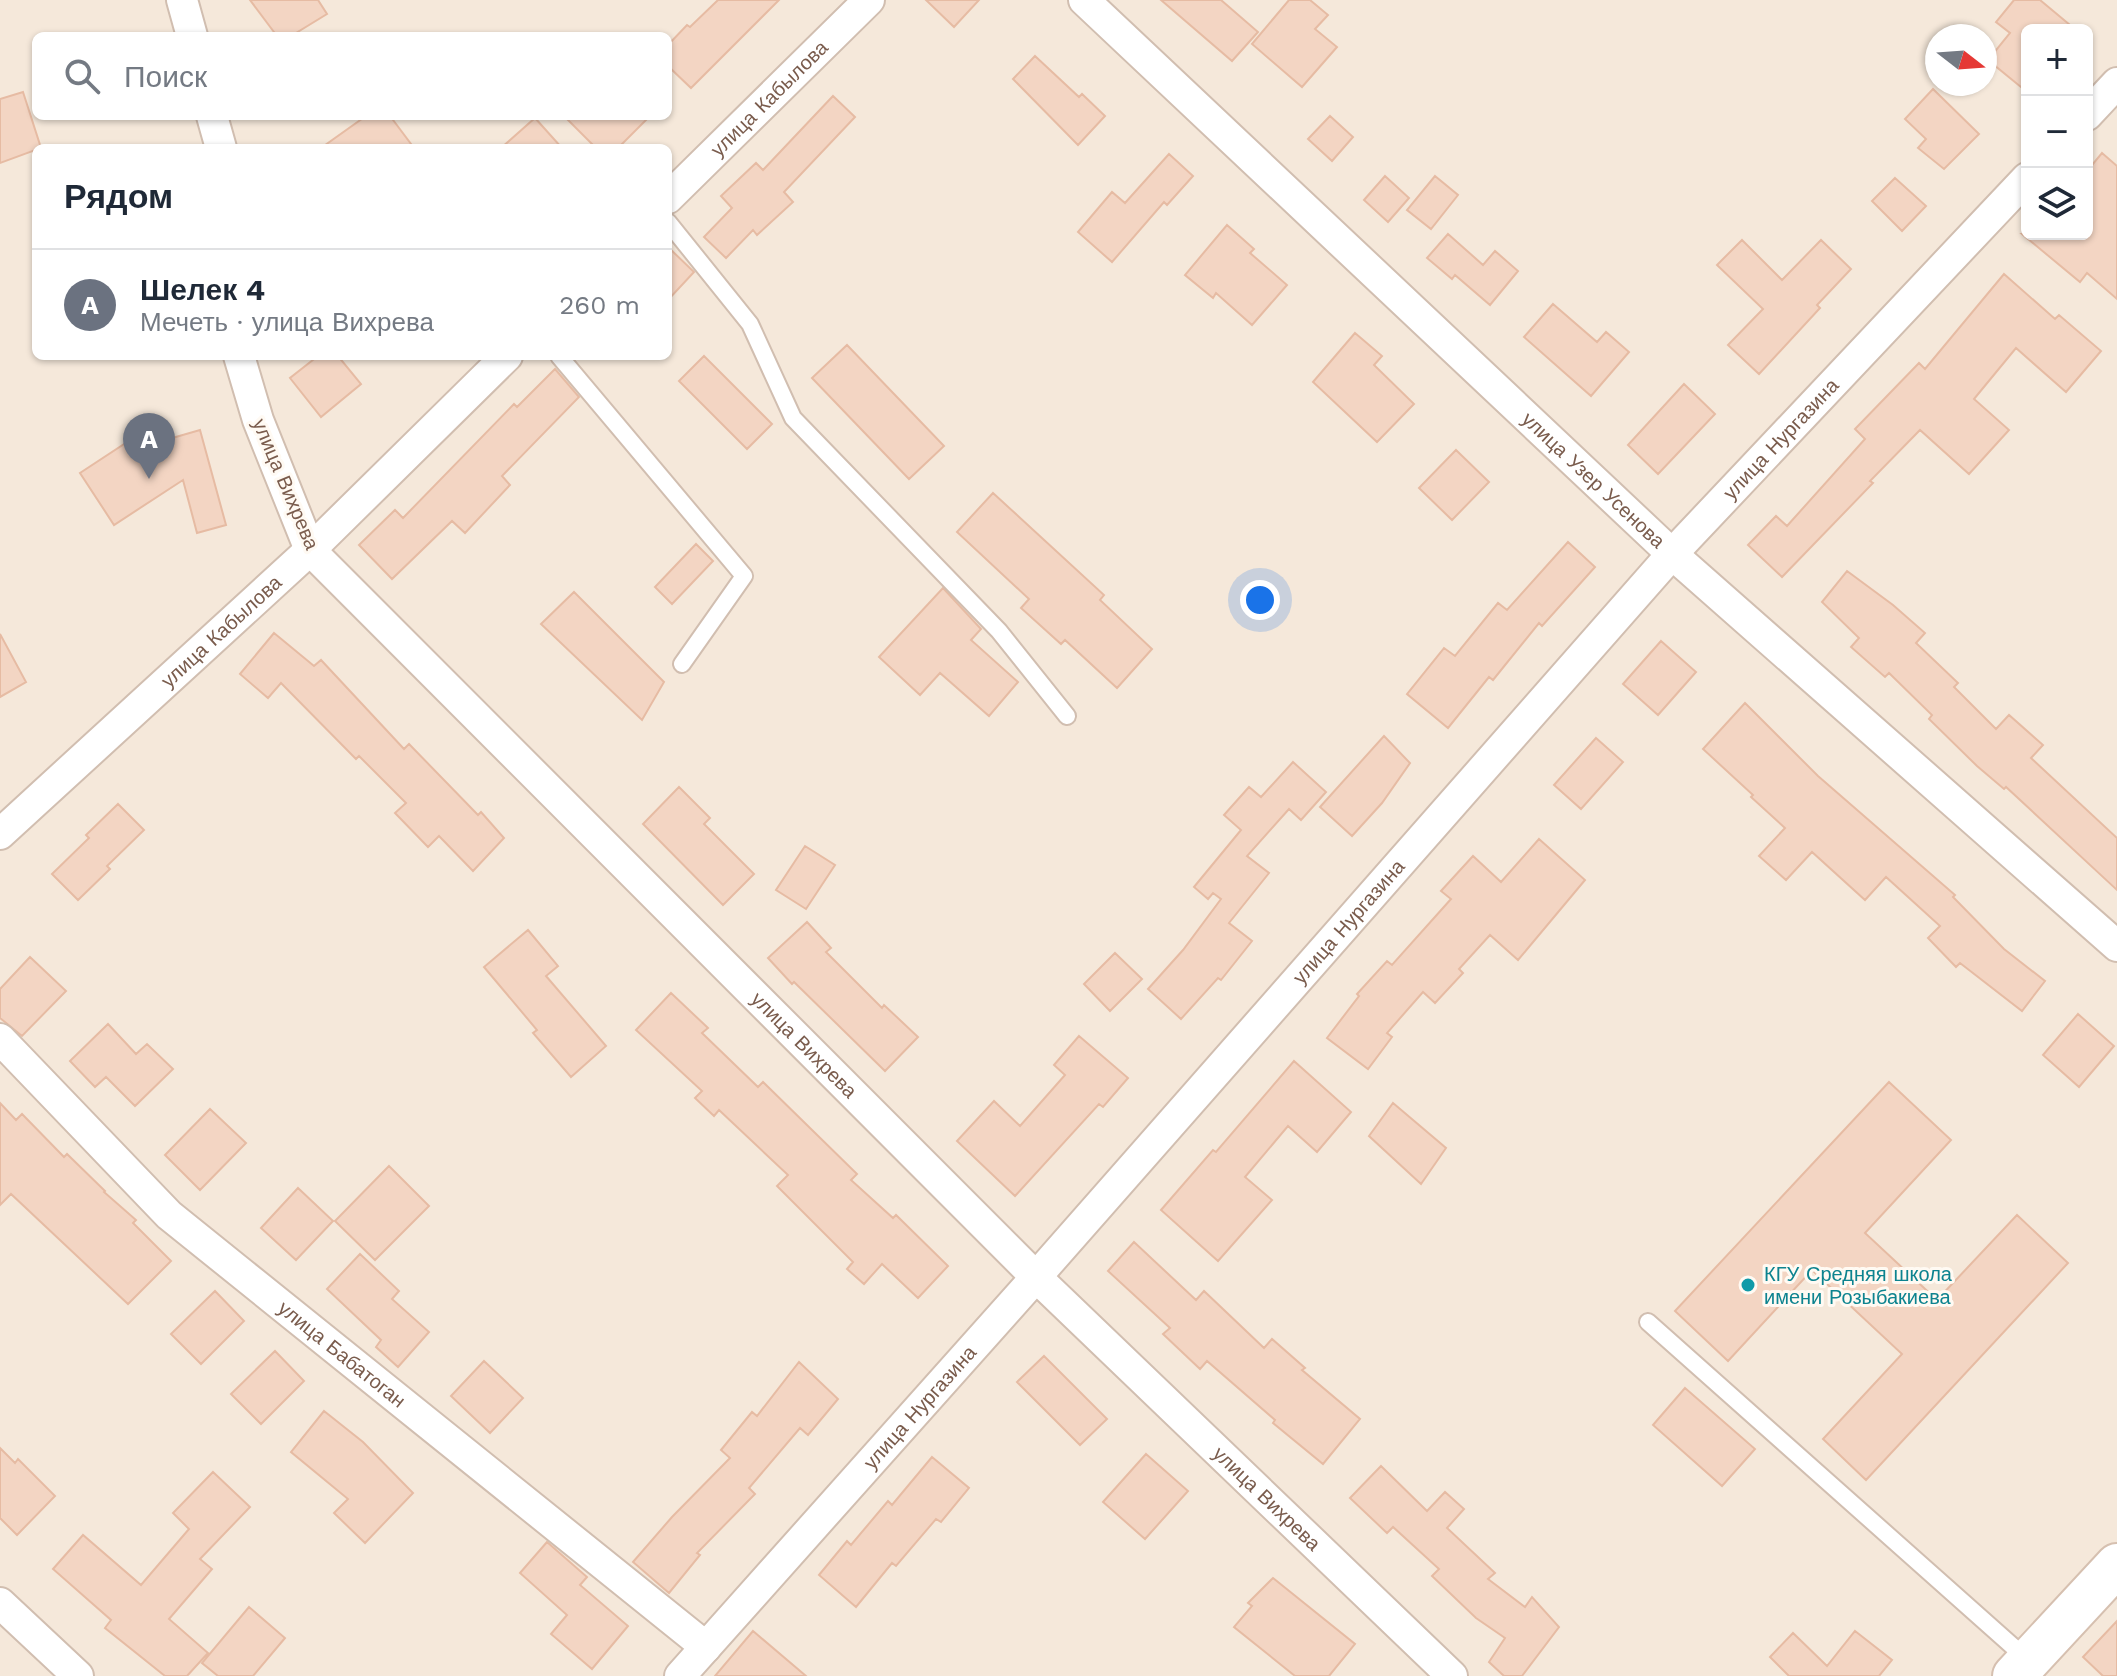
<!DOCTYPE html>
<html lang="ru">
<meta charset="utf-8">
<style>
body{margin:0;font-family:"Work Sans",sans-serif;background:#f6f6f7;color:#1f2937}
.controls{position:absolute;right:24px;top:24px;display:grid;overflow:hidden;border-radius:12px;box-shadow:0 2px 6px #0004}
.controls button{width:72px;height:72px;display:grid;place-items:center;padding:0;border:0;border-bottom:2px solid #e0e1e3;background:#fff;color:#1f2937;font:40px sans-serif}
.compass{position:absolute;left:1925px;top:24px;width:72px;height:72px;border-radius:50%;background:#fff;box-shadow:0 2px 6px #0004;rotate:107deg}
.you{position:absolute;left:1260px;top:600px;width:28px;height:28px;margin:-20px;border:6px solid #fff;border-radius:50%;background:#1a73e8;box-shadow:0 0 0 12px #1a73e833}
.badge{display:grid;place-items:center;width:52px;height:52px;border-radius:50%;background:#e76f51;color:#fff;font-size:26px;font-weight:700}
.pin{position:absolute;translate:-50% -66px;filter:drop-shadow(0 2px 4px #0008)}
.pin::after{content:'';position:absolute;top:42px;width:28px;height:24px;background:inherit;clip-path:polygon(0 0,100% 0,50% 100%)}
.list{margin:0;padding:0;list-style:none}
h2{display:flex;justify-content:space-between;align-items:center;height:104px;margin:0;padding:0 32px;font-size:34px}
h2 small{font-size:26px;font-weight:400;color:#747a83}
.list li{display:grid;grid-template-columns:52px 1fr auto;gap:24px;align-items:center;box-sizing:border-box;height:112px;padding:0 32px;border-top:2px solid #e0e1e3}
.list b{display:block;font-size:30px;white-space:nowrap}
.list p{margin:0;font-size:26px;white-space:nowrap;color:#747a83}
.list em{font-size:26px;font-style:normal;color:#747a83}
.icon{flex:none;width:44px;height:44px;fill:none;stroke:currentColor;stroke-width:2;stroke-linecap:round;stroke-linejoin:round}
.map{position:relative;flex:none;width:2117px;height:1676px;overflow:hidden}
.search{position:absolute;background:#fff;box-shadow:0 2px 6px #0004;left:32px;top:32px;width:640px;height:88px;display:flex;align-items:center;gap:20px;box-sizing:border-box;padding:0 28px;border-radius:12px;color:#747a83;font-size:30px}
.panel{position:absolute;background:#fff;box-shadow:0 2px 6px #0004;left:32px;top:144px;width:640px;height:216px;border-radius:12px}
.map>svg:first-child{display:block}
.residential{fill:#f5e8da;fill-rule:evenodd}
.building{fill:#f3d5c3;stroke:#e6bba3;stroke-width:2}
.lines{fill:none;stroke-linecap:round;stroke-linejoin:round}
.service-casing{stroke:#d1beb0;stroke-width:20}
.minor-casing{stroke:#d1beb0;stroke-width:34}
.secondary-casing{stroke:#d6c0b0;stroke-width:46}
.service{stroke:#fff;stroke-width:16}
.minor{stroke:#fff;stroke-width:30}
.secondary{stroke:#fff;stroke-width:42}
.culture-dot{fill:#0f9aa8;stroke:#fffaf3;stroke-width:3}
.labels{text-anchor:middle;stroke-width:6;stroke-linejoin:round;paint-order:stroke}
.street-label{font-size:20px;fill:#7a5c4d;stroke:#fffaf3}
.culture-label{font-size:20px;fill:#0d838f;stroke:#fffaf3;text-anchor:start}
</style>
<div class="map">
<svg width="2117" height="1676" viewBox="0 0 2117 1676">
<rect width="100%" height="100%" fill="#fdf6ec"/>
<path class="residential" d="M0,0H2117V1676H0ZM2027,30H2087V234H2027ZM36,36H668V116H36ZM1937,36H1985V84H1937ZM36,148H668V356H36Z"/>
<path class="building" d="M250,0H318L327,14L291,36H277Z
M718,0H779L691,88L668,66V45L687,25L690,27Z
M926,0H979L954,27Z
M1161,0H1221L1258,32L1232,61Z
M1289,0H1310L1328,15L1315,29L1337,47L1302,87L1252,44Z
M2014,0H2040L2076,30H2027V92L1988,60L2010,33L1996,22Z
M1035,56L1079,97L1082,94L1105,116L1078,145L1013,79Z
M1933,89L1979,134L1944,169L1918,148L1926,139L1905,119Z
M23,92L41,148L0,163V99Z
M833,96L855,117L784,192L793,202L757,235L753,230L726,258L704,237L732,208L721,196L756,163L763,170Z
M366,116H390L414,148H321Z
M564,116H650L618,148H596Z
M1330,116L1353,137L1332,161L1308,139Z
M535,118L562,148H501Z
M2102,153L2117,166V299L2087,273L2080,282L2022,234H2087V171Z
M1169,154L1193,176L1167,205L1164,202L1112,262L1078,232L1112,192L1125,203Z
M1385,176L1409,198L1388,222L1364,200Z
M1435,176L1458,195L1431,229L1407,210Z
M1895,178L1926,206L1902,231L1872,201Z
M1227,225L1254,249L1250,253L1287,285L1252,325L1216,293L1213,298L1185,275Z
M1448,234L1483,265L1495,251L1518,271L1490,305L1455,275L1452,279L1427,258Z
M1742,240L1782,280L1821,240L1851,269L1817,305L1820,308L1759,374L1728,345L1763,309L1717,265Z
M668,247L694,272L668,300Z
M2004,274L2055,319L2059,315L2101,351L2066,392L2016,348L1974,399L2009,430L1969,474L1920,430L1870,481L1873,483L1782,577L1748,545L1776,516L1787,526L1865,439L1855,429L1919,363L1925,369Z
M1553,304L1597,342L1606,332L1629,352L1591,396L1524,337Z
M1355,333L1382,356L1374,365L1414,404L1377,442L1313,382Z
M847,345L944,446L909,479L812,378Z
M318,356H338L361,384L321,417L290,378Z
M704,356L772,424L747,449L679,381Z
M555,369L579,397L502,476L510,485L465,533L452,521L392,579L359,545L395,510L403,518L514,404L517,407Z
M1684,384L1715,414L1658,474L1628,445Z
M200,430L226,525L197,533L183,480L114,525L80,473L141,433L148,445Z
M1456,450L1489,482L1452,520L1419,488Z
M993,493L1104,595L1100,600L1152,649L1117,688L1065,640L1061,644L1021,608L1029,599L957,532Z
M1568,542L1595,567L1542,626L1539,623L1493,680L1489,677L1448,728L1407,694L1444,648L1455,656L1498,603L1507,610Z
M696,544L713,561L672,604L655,587Z
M1847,571L1893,605L1925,633L1916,643L1958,683L1954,687L1996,729L2009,715L2043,745L2031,758L2117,838V890L2006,787L2004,789L1977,766L1929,719L1932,715L1889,673L1885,677L1851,647L1859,638L1822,602Z
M943,588L981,629L971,640L1018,682L989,716L940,673L920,695L879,657Z
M574,592L664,682L642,720L541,624Z
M274,633L314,666L321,660L404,749L409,744L478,815L481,812L504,838L473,871L439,836L428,847L395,813L406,803L359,756L356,759L281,683L268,698L240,674Z
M0,634L26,682L0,697Z
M1661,641L1696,672L1658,715L1623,684Z
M1745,703L1818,776L1955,895L1953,897L2004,949L2045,981L2022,1011L1960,963L1956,967L1928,938L1940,926L1886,877L1865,900L1812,852L1786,880L1759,856L1785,828L1751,797L1753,795L1703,749Z
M1384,736L1410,763L1382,803L1352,836L1320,807Z
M1596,738L1623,762L1581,809L1554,785Z
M1293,762L1326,792L1301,820L1289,809L1247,856L1269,873L1229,923L1252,941L1221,980L1218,978L1181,1019L1148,989L1183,950L1221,899L1213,893L1208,899L1194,887L1241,830L1224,815L1249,787L1261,797Z
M679,787L710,818L704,824L754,874L723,905L643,824Z
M118,804L144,830L107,866L110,869L78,900L52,874L89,838L86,835Z
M1539,839L1585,880L1518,960L1490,935L1459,969L1463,973L1435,1003L1423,992L1387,1033L1392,1037L1368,1069L1327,1038L1359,996L1357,994L1387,961L1392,965L1451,899L1441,891L1473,856L1501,882Z
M805,846L835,865L806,909L776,890Z
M807,922L831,948L826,952L882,1008L884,1005L918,1037L885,1071L794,982L792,984L768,958Z
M528,930L558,966L546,976L606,1046L571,1077L533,1033L537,1030L484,967Z
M1115,953L1142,979L1110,1011L1084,984Z
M30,957L66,991L22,1036L0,1018V989Z
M671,993L708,1028L702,1033L758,1087L763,1082L857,1174L851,1180L893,1218L896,1215L948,1266L918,1298L882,1264L864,1284L847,1269L853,1262L777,1186L788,1175L719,1110L714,1116L695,1098L702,1091L636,1030Z
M2078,1014L2114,1046L2079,1087L2043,1055Z
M108,1024L136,1054L147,1044L173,1069L135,1106L106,1077L95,1087L70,1061Z
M1079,1036L1128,1078L1103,1107L1099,1104L1015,1196L957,1141L994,1101L1020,1126L1065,1075L1054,1065Z
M1294,1061L1351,1112L1317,1152L1288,1126L1245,1177L1272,1200L1218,1261L1161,1210L1213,1150L1216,1152Z
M1889,1082L1951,1140L1865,1233L1937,1300L2017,1215L2068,1263L1866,1480L1823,1439L1902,1354L1812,1270L1728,1361L1675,1311Z
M0,1103L16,1120L22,1114L64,1157L67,1154L105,1191L104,1192L136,1220L133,1223L171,1261L128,1304L11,1194L0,1205Z
M1393,1103L1446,1148L1421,1184L1369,1136Z
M210,1109L246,1143L200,1190L165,1155Z
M389,1166L429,1206L375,1260L335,1221Z
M298,1188L333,1221L296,1260L261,1228Z
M1134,1242L1196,1300L1204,1291L1264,1348L1272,1339L1305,1368L1302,1370L1360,1419L1323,1464L1273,1423L1275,1420L1207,1361L1200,1369L1163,1334L1170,1328L1108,1271Z
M360,1254L399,1291L392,1299L429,1332L398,1367L376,1347L381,1340L327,1289Z
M215,1291L244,1321L201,1364L171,1334Z
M275,1351L304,1381L261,1424L231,1394Z
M1044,1356L1107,1419L1080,1445L1017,1382Z
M484,1361L523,1398L490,1433L451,1396Z
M799,1362L838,1399L808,1435L800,1428L749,1488L755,1494L697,1553L700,1555L669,1593L633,1562L672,1517L730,1458L721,1450L752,1412L757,1416Z
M1685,1388L1755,1449L1722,1486L1653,1425Z
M324,1411L363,1442L413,1493L365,1543L334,1513L348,1499L291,1452Z
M0,1448L15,1463L18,1459L55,1496L17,1535L0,1518Z
M1146,1454L1188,1491L1145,1539L1103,1502Z
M932,1457L969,1488L941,1522L936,1519L896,1566L892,1563L856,1607L819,1575L847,1541L851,1545L888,1501L892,1505Z
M1381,1466L1427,1511L1445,1492L1464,1509L1447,1528L1495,1573L1488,1579L1525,1607L1532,1597L1559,1627L1522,1676H1504L1489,1662L1505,1638L1476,1618L1432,1576L1439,1569L1393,1527L1387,1533L1350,1498Z
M213,1472L250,1507L200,1559L212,1569L169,1619L208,1653L187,1676H165L105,1628L111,1620L53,1569L83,1535L141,1585L189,1529L173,1513Z
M547,1542L587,1577L580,1585L628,1626L592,1669L551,1634L567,1615L520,1573Z
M1273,1578L1355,1644L1329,1676H1295L1234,1627L1252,1606L1248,1603Z
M249,1607L285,1638L253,1676H218L202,1663Z
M2117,1621V1676H2103L2083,1657Z
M753,1631L806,1676H715Z
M1855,1631L1892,1660L1879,1676H1789L1770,1657L1793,1633L1827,1666Z"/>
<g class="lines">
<g class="service-casing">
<path id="service" d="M668,222L750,324L793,418L999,631L1067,716
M559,356L744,576L682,664
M1648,1322L2027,1659"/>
</g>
<g class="minor-casing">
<g id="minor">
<path d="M182,0L192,36"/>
<path id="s1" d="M1084,0L1672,554L2117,946"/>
<path d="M2087,115L2117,83"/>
<path d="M212,116L221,148"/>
<path id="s2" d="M668,198L869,0"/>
<path id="s3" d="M239,356L258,420L310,550L1036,1277L1452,1676"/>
<path id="s4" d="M0,834L310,550L507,356"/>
<path id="s5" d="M0,1039L169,1215L706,1647"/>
<path d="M0,1603L78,1676"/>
<path id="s6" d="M680,1676L1036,1277L1672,554L2027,178"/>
</g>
</g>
<g class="secondary-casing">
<path id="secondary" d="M2014,1676L2117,1565"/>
</g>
<use href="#service" class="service"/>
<use href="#minor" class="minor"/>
<use href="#secondary" class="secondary"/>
</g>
<circle class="culture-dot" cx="1748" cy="1285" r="8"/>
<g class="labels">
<g class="street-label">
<text dy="7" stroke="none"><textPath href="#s2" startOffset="142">улица Кабылова</textPath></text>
<text dy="7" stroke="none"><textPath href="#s6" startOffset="1656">улица Нургазина</textPath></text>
<text dy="7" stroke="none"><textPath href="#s1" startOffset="700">улица Узер Усенова</textPath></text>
<text transform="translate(286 484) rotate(67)" y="7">улица Вихрева</text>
<text dy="7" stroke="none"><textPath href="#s4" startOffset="300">улица Кабылова</textPath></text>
<text dy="7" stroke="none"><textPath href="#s6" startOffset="1008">улица Нургазина</textPath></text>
<text dy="7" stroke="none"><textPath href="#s3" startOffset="906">улица Вихрева</textPath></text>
<text dy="7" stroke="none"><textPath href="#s5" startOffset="466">улица Бабатоган</textPath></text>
<text dy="7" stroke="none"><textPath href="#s6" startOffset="360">улица Нургазина</textPath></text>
<text dy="7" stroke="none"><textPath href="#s3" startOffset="1554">улица Вихрева</textPath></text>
</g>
<g class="culture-label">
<text x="1764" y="1281">КГУ Средняя школа<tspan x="1764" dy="23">имени Розыбакиева</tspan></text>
</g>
</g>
</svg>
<div class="controls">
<button>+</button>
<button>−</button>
<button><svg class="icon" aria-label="layers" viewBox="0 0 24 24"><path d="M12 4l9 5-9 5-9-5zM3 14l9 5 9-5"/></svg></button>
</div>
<svg class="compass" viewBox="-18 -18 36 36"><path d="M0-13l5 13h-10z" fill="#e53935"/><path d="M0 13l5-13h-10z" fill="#747a83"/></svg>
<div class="you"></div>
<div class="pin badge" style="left:149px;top:479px;background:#6b7280">A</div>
<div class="search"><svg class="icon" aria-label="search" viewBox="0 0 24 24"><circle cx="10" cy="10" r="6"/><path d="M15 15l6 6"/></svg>Поиск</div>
<section class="panel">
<h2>Рядом<small></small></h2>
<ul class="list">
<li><span class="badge" style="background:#6b7280">A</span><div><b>Шелек 4</b><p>Мечеть · улица Вихрева</p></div><em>260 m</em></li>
</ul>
</section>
</div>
